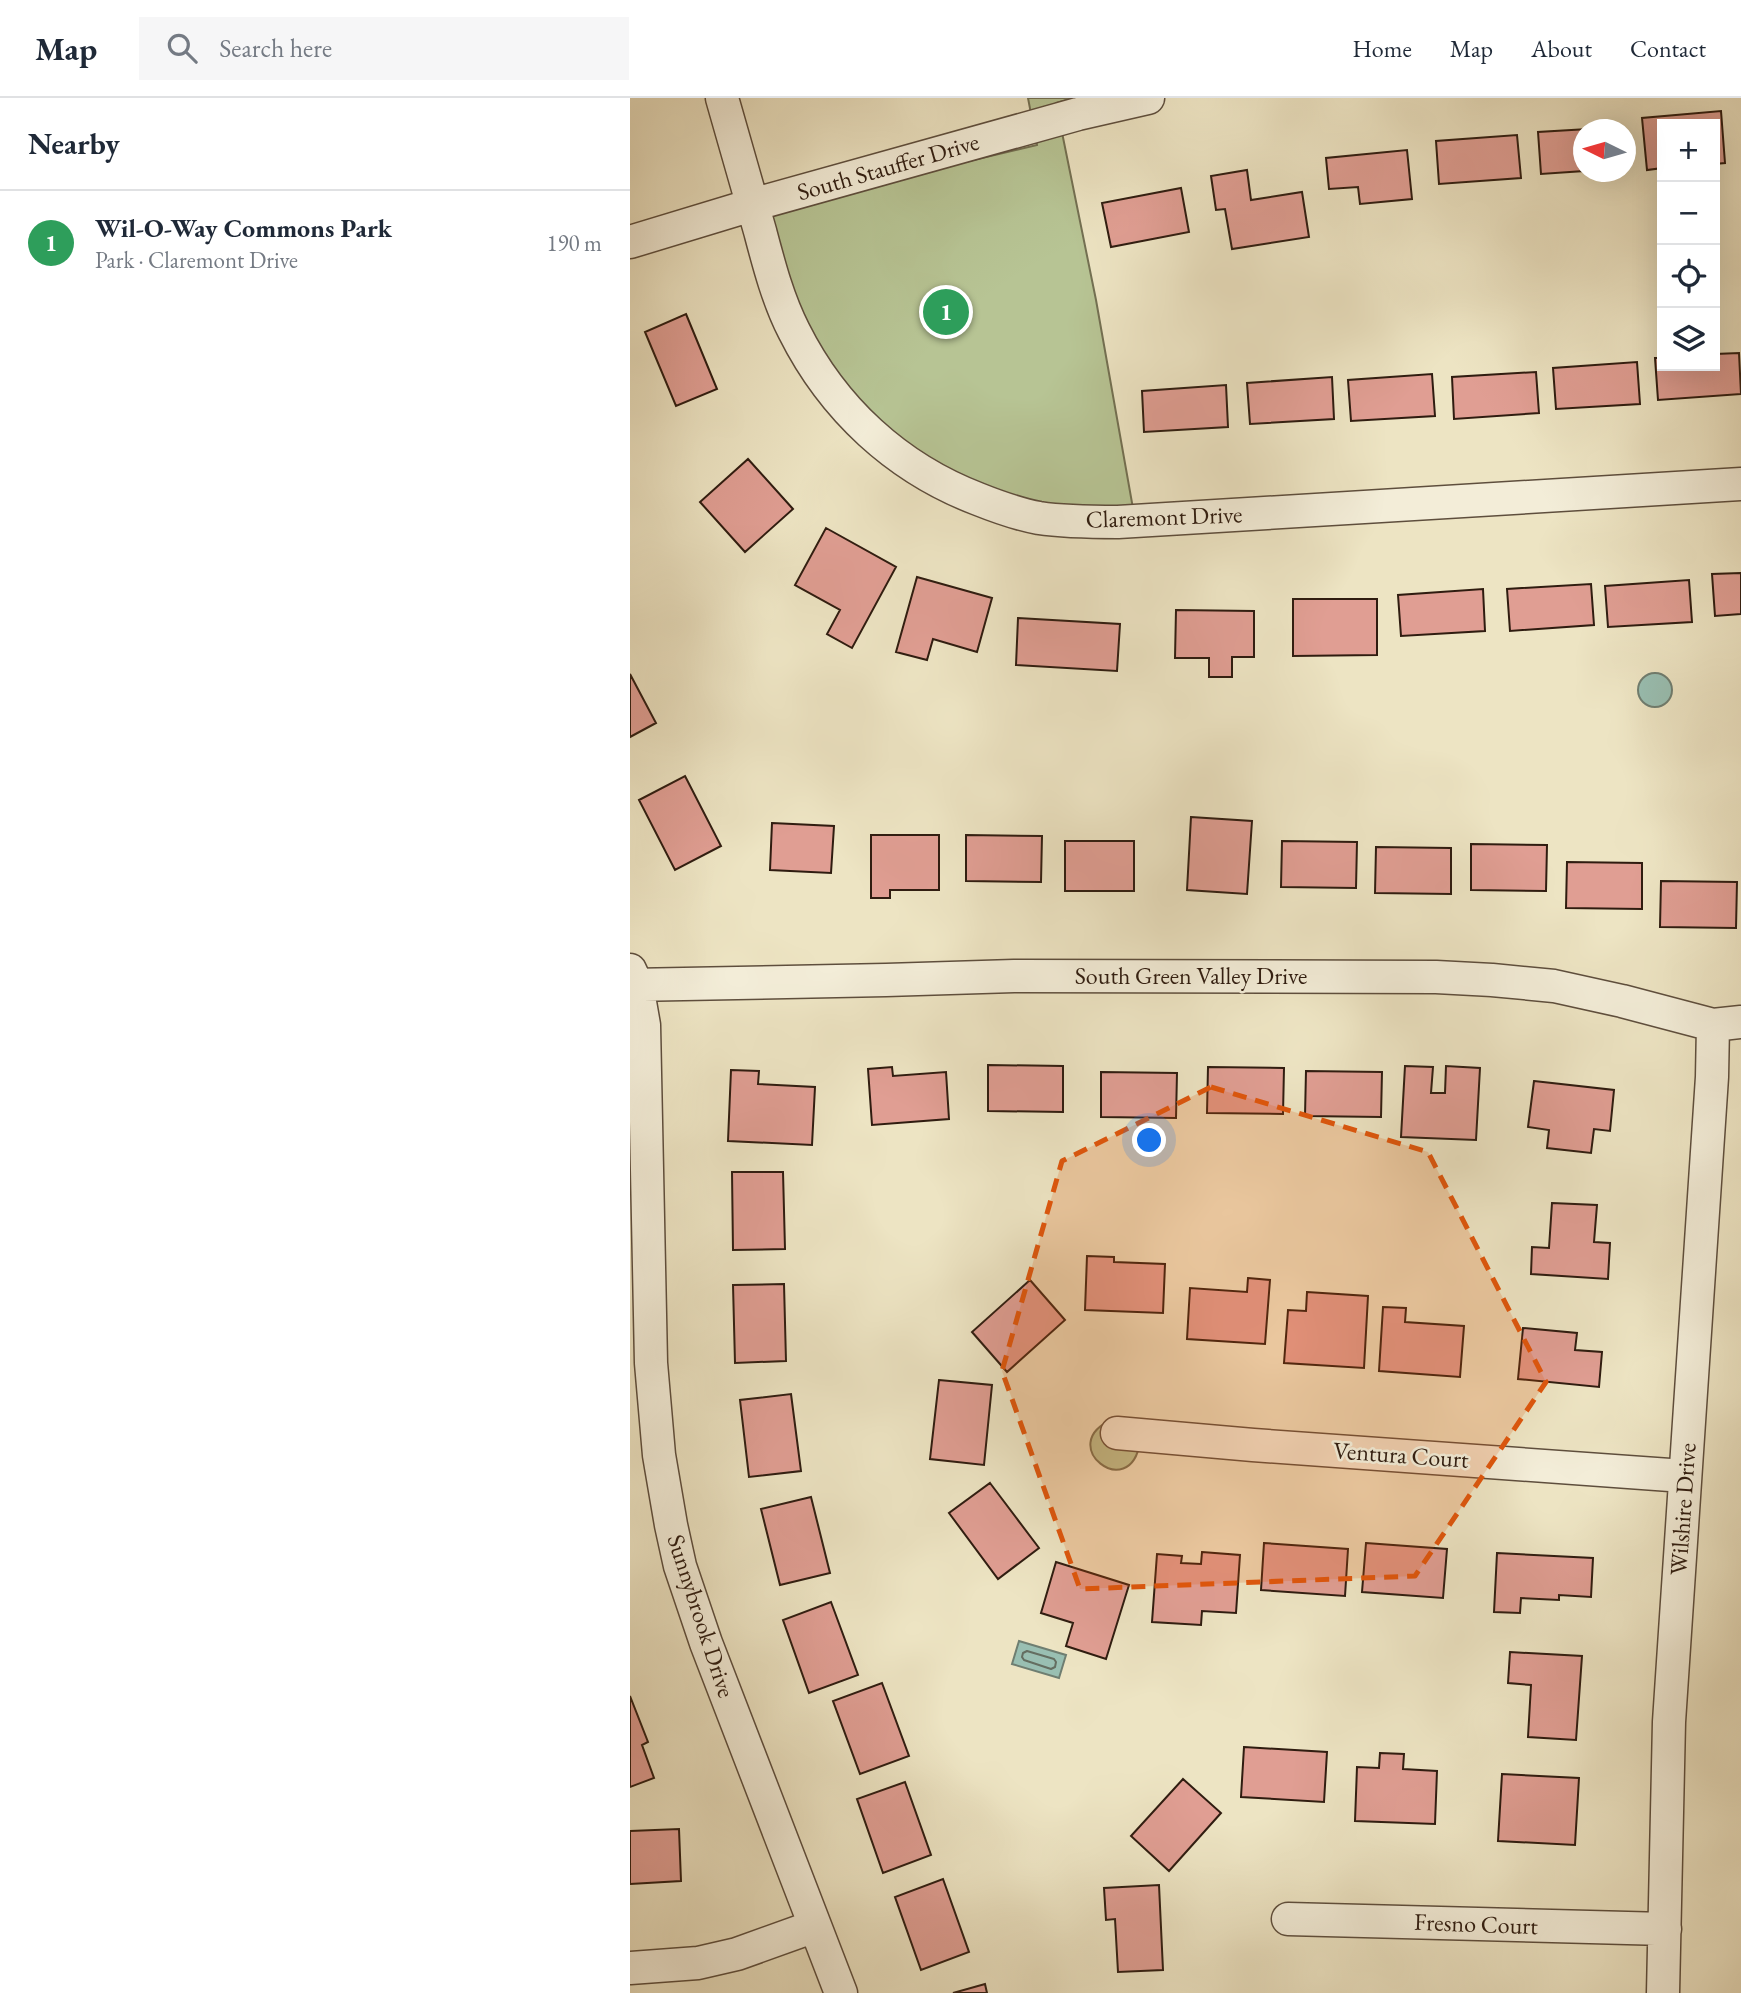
<!DOCTYPE html>
<meta charset="utf-8">
<style>
body{margin:0;font-family:"EB Garamond",serif;background:#f6f6f7;color:#1f2937}
.controls{position:absolute;right:21px;top:21px;display:grid;overflow:hidden;border-radius:0px;box-shadow:0 7px 28px #0002}
.controls button{width:63px;height:63px;display:grid;place-items:center;padding:0;border:0;border-bottom:2px solid #e0e1e3;background:#fff;color:#1f2937;font:35px sans-serif}
.compass{position:absolute;left:943px;top:21px;width:63px;height:63px;border-radius:50%;background:#fff;box-shadow:0 7px 28px #0002;rotate:275deg}
.you{position:absolute;left:520px;top:1043px;width:24px;height:24px;margin:-18px;border:5px solid #fff;border-radius:50%;background:#1a73e8;box-shadow:0 0 0 10px #1a73e833}
.badge{display:grid;place-items:center;width:46px;height:46px;border-radius:50%;background:#db2777;color:#fff;font-size:23px;font-weight:700}
.pin{position:absolute;translate:-50% -50%;border:4px solid #fff;box-shadow:0 2px 7px #0006}
.list{margin:0;padding:0;list-style:none}
h2{display:flex;justify-content:space-between;align-items:center;height:91px;margin:0;padding:0 28px;font-size:30px}
h2 small{font-size:23px;font-weight:400;color:#747a83}
.list li{display:grid;grid-template-columns:46px 1fr auto;gap:21px;align-items:center;box-sizing:border-box;height:105px;padding:0 28px;border-top:2px solid #e0e1e3}
.list b{display:block;font-size:26px;white-space:nowrap}
.list p{margin:0;font-size:23px;white-space:nowrap;color:#747a83}
.list em{font-size:23px;font-style:normal;color:#747a83}
.icon{flex:none;width:38px;height:38px;fill:none;stroke:currentColor;stroke-width:2;stroke-linecap:round;stroke-linejoin:round}
.map{position:relative;flex:none;width:1111px;height:1895px;overflow:hidden}
header{display:flex;align-items:center;gap:42px;box-sizing:border-box;height:98px;padding:0 35px;background:#fff;border-bottom:2px solid #e0e1e3}
header strong{font-size:33px}
nav{display:flex;gap:38px;margin-inline-start:auto;font-size:24px}
.search{width:490px;height:63px;background:#f6f6f7;display:flex;align-items:center;gap:18px;box-sizing:border-box;padding:0 24px;border-radius:0px;color:#747a83;font-size:26px}
main{display:flex}
aside{flex:1;background:#fff}
.map>svg:first-child{display:block}
.green{fill:#b7c494;stroke:#737052;stroke-width:2}
.water{fill:#99bfb2;stroke:#6f7e71;stroke-width:2}
.lines{fill:none;stroke-linecap:round;stroke-linejoin:round}
.shore{stroke:#646e61;stroke-width:2}
.building{fill:#e09e93;stroke:#2f1c10;stroke-width:2}
.street-casing{stroke:#5e4e3d;stroke-width:35}
.street{stroke:#f3edd8;stroke-width:32}
.marked{fill:#df560c;fill-opacity:0.2;stroke:#df560c;stroke-width:5;stroke-dasharray:14 9;stroke-linejoin:round}
.labels{text-anchor:middle;stroke-width:5;stroke-linejoin:round;paint-order:stroke}
.street-label{font-size:24px;fill:#2f1c10;stroke:#f3edd8}
</style>
<header>
<strong>Map</strong>
<div class="search"><svg class="icon" aria-label="search" viewBox="0 0 24 24"><circle cx="10" cy="10" r="6"/><path d="M15 15l6 6"/></svg>Search here</div>
<nav><a>Home</a><a>Map</a><a>About</a><a>Contact</a></nav>
</header>
<main>
<aside>
<h2>Nearby<small></small></h2>
<ul class="list">
<li><span class="badge" style="background:#2e9e5b">1</span><div><b>Wil-O-Way Commons Park</b><p>Park · Claremont Drive</p></div><em>190 m</em></li>
</ul>
</aside>
<div class="map">
<svg width="1111" height="1895" viewBox="0 0 1111 1895">
<rect width="100%" height="100%" fill="#ede4c3"/>
<filter id="stains"><feTurbulence type="fractalNoise" baseFrequency=".00286" numOctaves="4"/><feColorMatrix values="0 0 0 0 .2 0 0 0 0 .09 0 0 0 0 .02 0 0 0 .5 -.17"/></filter>
<radialGradient id="worn" r=".72"><stop offset=".6" stop-color="#630" stop-opacity="0"/><stop offset="1" stop-color="#630" stop-opacity=".3"/></radialGradient>
<path class="green" d="M398,0H443L426,5L466,202L504,416L422,415L360,396L255,339L168,226L132,112L407,47Z
M482,1322L510,1344C500,1407 424,1346 482,1322Z"/>
<path class="water" d="M1008 592a17 17 0 1 1 34 0a17 17 0 1 1-34 0Z
M389,1543L436,1557L429,1580L382,1566Z"/>
<g class="lines">
<path class="shore" d="M397,1553L424,1561L426,1564L425,1569L421,1571L394,1562L392,1559L393,1555Z"/>
</g>
<path class="building" d="M1091,13L1095,65L1085,66V26H1032V70L1017,72L1012,20Z
M992,29L993,32H954V73L911,76L908,34Z
M887,37L891,80L809,86L806,43Z
M777,52L782,101L730,106L728,89L699,91L696,60Z
M617,72L621,102L672,94L679,139L602,151L595,111L586,112L581,78Z
M551,90L559,134L481,149L472,105Z
M56,216L87,291L46,308L15,234Z
M1109,255L1111,296L1028,302L1025,260H1032V268H1085V256Z
M1007,264L1010,306L926,311L923,270Z
M906,274L909,315L824,321L822,279Z
M802,276L805,318L721,323L718,282Z
M702,279L704,321L620,326L617,285Z
M596,287L598,329L514,334L512,293Z
M118,361L163,411L115,454L70,404Z
M196,430L266,469L222,550L197,536L210,512L165,487Z
M1111,475V516L1085,518L1082,476Z
M287,479L362,500L347,554L303,541L297,562L266,554Z
M1059,482L1062,524L978,529L975,488Z
M961,486L964,527L880,533L877,491Z
M853,491L855,533L771,538L768,497Z
M663,501H747V557L663,558Z
M546,512L624,513V559H602V579H579V560H545Z
M388,520L490,526L487,573L386,567Z
M0,576L26,625L0,639Z
M55,678L91,748L45,772L9,702Z
M561,719L622,723L617,796L557,792Z
M142,725L204,728L201,775L140,772Z
M241,737H309V792H260V800H241Z
M336,737L412,738L411,784L336,783Z
M435,743H504V793H435Z
M652,743L727,744L726,790L651,789Z
M841,746L917,747L916,793L841,792Z
M746,749L821,750V796L745,795Z
M937,764L1012,765V811L936,810Z
M1031,783L1107,784L1106,830L1030,829Z
M358,967L433,968V1014L358,1013Z
M775,968L803,969L801,995H815L816,968L850,970L846,1042L771,1039Z
M262,969L263,978L316,974L319,1021L242,1027L238,971Z
M578,969L654,970L653,1016L577,1015Z
M101,972L129,973L128,986L185,989L182,1047L98,1043Z
M676,973L752,974L751,1019L675,1018Z
M471,974L547,975L546,1020L471,1019Z
M904,983L984,992L980,1033L964,1031L961,1055L917,1050L919,1032L898,1029Z
M102,1074H153L155,1151L103,1152Z
M922,1105L967,1107L964,1144L980,1145L978,1181L901,1176L902,1149L919,1150Z
M457,1158L484,1159V1164L535,1166L533,1215L455,1212Z
M618,1180L640,1182L635,1246L557,1241L560,1190L617,1194Z
M400,1182L435,1222L377,1274L342,1234Z
M154,1186L156,1263L105,1265L103,1187Z
M677,1194L738,1198L734,1270L654,1265L658,1212L676,1213Z
M753,1209L776,1210L775,1224L834,1228L830,1279L749,1273Z
M893,1230L947,1235L945,1252L972,1254L969,1289L888,1281Z
M309,1282L362,1287L354,1367L300,1361Z
M161,1296L171,1373L119,1379L110,1302Z
M360,1385L409,1450L368,1481L319,1415Z
M181,1399L200,1475L150,1487L131,1411Z
M634,1445L718,1451L715,1498L631,1492Z
M736,1445L817,1451L813,1500L732,1494Z
M572,1454L610,1457L606,1515L572,1513L571,1527L522,1524L527,1456L552,1458L551,1465L571,1466Z
M867,1455L963,1460L961,1499L929,1497V1502L891,1500L890,1515L864,1514Z
M426,1464L499,1487L476,1561L436,1548L443,1525L411,1515Z
M201,1504L228,1577L179,1595L153,1522Z
M880,1554L952,1558L946,1642L898,1639L901,1587L878,1585Z
M252,1585L279,1658L230,1676L203,1603Z
M0,1598L18,1644L12,1647L24,1680L0,1689Z
M614,1649L697,1654L694,1704L611,1699Z
M750,1655L774,1656L773,1671L807,1673L805,1726L725,1723L727,1669L749,1670Z
M872,1676L949,1680L945,1747L868,1743Z
M553,1681L591,1715L539,1773L501,1738Z
M275,1684L301,1757L253,1775L227,1701Z
M49,1731L51,1783L0,1786V1733Z
M313,1781L339,1854L291,1872L265,1799Z
M529,1787L533,1872L488,1874L485,1821L476,1822L474,1790Z
M355,1886L357,1895H323Z"/>
<g class="lines">
<g class="street-casing">
<path id="street" d="M92,0C105,44 117,89 130,133C139,167 148,202 164,233C203,311 267,370 348,401C368,409 387,416 409,420C435,424 462,424 488,424L1111,386
M0,144L122,107L448,16L518,0
M0,872L7,887L14,927L21,1265L29,1357L41,1427L50,1468L76,1545L211,1895
M0,887L256,882L384,878L806,879L862,882L924,888L992,903L1083,927L1111,924
M487,1335L623,1347L1054,1378
M658,1821L1035,1831
M0,1870L68,1865L107,1856L185,1828
M1033,1895L1039,1624L1082,979L1083,927"/>
</g>
<use href="#street" class="street"/>
</g>
<path class="marked" d="M581,989L798,1054L916,1284L785,1478L450,1491L372,1273L432,1063Z"/>
<g class="labels">
<g class="street-label">
<text transform="translate(258 69) rotate(-16)" y="8">South Stauffer Drive</text>
<text transform="translate(534 419) rotate(-2)" y="8">Claremont Drive</text>
<text x="561" y="886">South Green Valley Drive</text>
<text transform="translate(771 1357) rotate(4)" y="8">Ventura Court</text>
<text transform="translate(1053 1411) rotate(-86)" y="8">Wilshire Drive</text>
<text transform="translate(71 1518) rotate(72)" y="8">Sunnybrook Drive</text>
<text transform="translate(846 1826) rotate(2)" y="8">Fresno Court</text>
</g>
</g>
<rect width="100%" height="100%" filter="url(#stains)"/>
<rect width="100%" height="100%" fill="url(#worn)"/>
</svg>
<div class="controls">
<button>+</button>
<button>−</button>
<button><svg class="icon" aria-label="locate" viewBox="0 0 24 24"><circle cx="12" cy="12" r="6"/><path d="M12 2v4M12 18v4M2 12h4M18 12h4"/></svg></button>
<button><svg class="icon" aria-label="layers" viewBox="0 0 24 24"><path d="M12 4l9 5-9 5-9-5zM3 14l9 5 9-5"/></svg></button>
</div>
<svg class="compass" viewBox="-18 -18 36 36"><path d="M0-13l5 13h-10z" fill="#e53935"/><path d="M0 13l5-13h-10z" fill="#747a83"/></svg>
<div class="you"></div>
<div class="pin badge" style="left:316px;top:214px;background:#2e9e5b">1</div>
</div>
</main>
